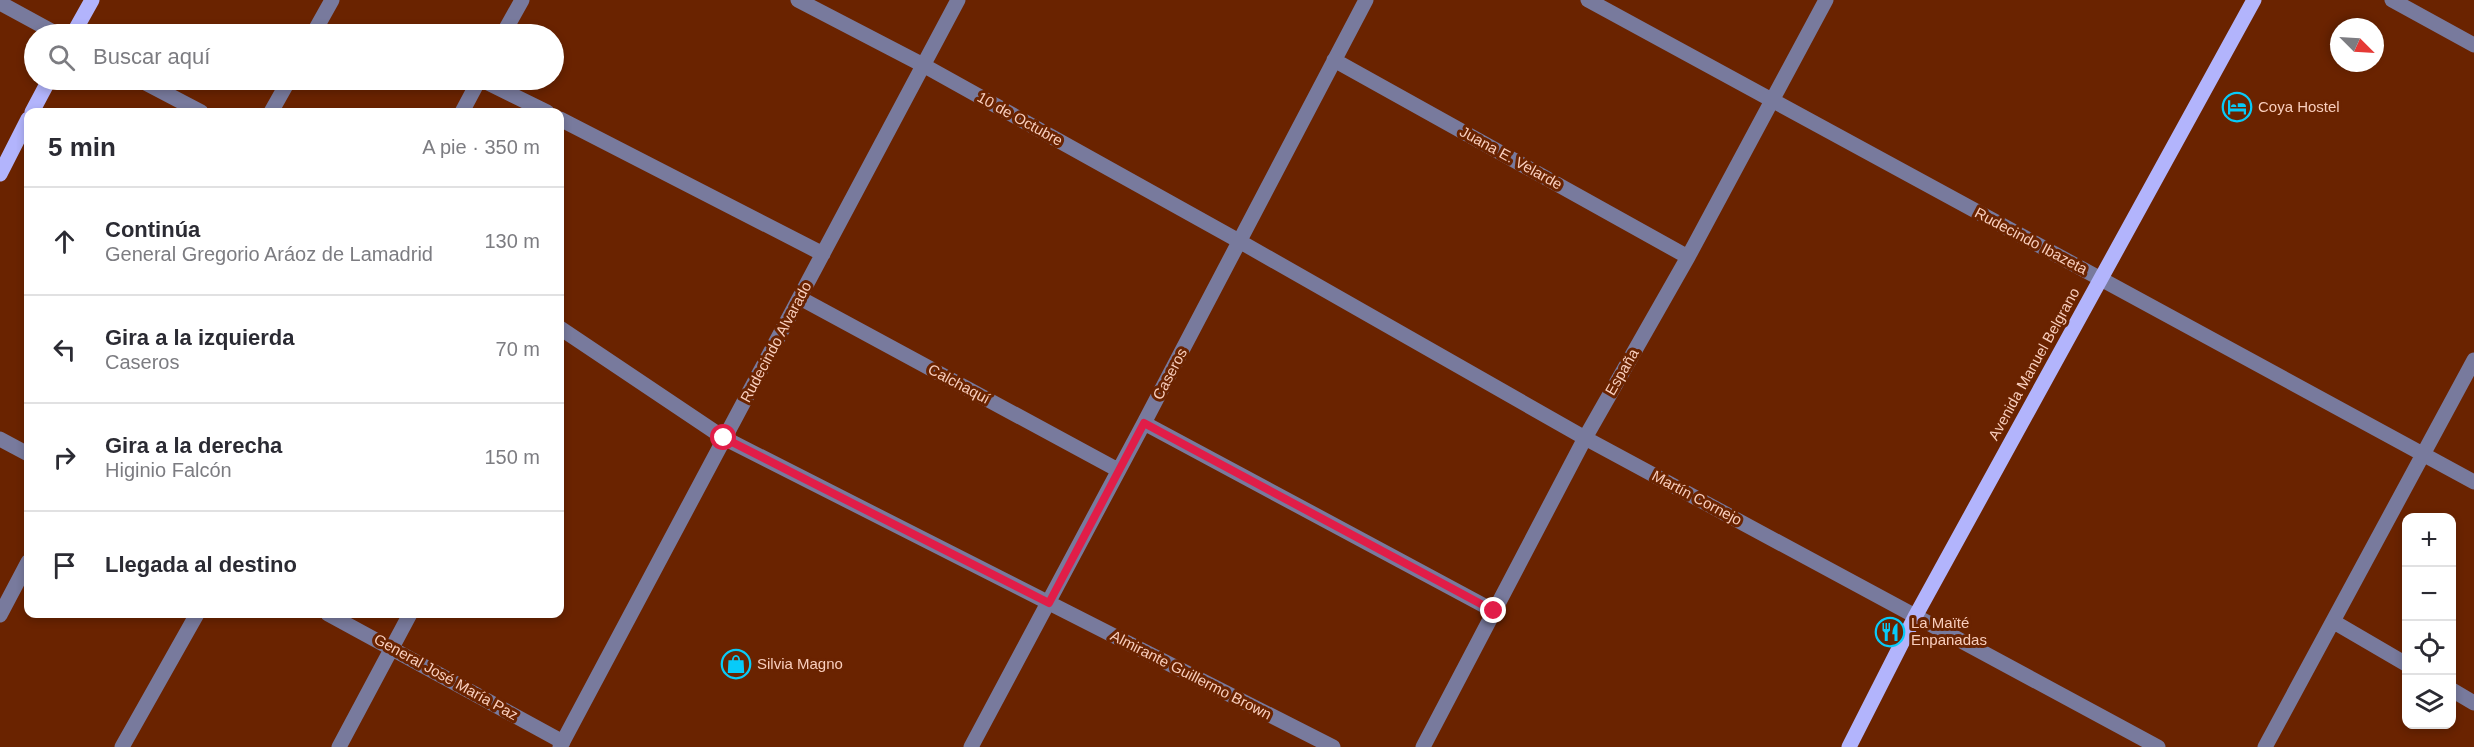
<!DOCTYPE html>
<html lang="es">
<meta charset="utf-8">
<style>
body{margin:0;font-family:Helvetica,sans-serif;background:#f2f2f3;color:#2b2b33}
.controls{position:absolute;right:18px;bottom:18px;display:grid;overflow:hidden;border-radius:12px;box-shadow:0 3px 9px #0003}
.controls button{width:54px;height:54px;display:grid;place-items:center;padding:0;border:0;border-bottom:2px solid #e1e1e2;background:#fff;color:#2b2b33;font:30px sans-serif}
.compass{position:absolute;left:2330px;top:18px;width:54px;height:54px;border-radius:50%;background:#fff;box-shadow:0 3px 9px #0003;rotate:114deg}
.stop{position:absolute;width:18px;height:18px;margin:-14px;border:4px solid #e11d48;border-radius:50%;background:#fff}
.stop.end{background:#e11d48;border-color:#fff;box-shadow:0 2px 6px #0008}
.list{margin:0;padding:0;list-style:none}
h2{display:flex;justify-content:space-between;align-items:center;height:78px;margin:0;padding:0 24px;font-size:26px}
h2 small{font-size:20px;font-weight:400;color:#7c7c81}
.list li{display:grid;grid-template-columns:39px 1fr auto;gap:18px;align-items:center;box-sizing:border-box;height:108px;padding:0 24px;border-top:2px solid #e1e1e2}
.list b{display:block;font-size:22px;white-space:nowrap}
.list p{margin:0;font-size:20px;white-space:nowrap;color:#7c7c81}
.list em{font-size:20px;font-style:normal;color:#7c7c81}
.icon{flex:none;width:33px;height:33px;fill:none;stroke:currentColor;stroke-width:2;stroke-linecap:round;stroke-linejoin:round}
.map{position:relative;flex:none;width:2474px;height:747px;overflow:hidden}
.search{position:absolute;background:#fff;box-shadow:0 3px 9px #0003;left:24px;top:24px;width:540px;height:66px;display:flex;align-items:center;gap:15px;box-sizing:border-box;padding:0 21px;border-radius:33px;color:#7c7c81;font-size:22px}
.panel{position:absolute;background:#fff;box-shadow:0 3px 9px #0003;left:24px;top:108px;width:540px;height:510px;border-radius:12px}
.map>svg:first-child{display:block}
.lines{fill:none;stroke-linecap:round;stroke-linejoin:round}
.minor{stroke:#787a9d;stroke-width:15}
.major{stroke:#b2b4fc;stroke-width:15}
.route{stroke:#e11d48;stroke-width:8}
.labels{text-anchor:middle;stroke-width:6;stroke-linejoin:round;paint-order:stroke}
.poi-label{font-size:15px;fill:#f9cebd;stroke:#6a2300;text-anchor:start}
.street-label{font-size:15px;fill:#f9cebd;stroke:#6a2300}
</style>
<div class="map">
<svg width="2474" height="747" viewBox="0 0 2474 747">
<rect width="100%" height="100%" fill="#6a2300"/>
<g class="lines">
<path class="minor" d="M798,0L923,65L1239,241L1585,438L2158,747
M1588,0L2474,482
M2392,0L2474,45
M0,3L57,34
M313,34L332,0
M503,34L522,0
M1334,60L1688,257
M140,80L201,112
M482,80L547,112
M271,112L289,80
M462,112L479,80
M560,119L823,254
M800,298L1118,470
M560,328L724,438L1333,747
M1144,423L1494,611
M0,439L28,454
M328,614L563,742
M0,615L28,562
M2334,622L2406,664
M2452,690L2474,703
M122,747L197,614
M339,747L410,614
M560,747L958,0
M971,747L1144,423L1366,0
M1423,747L1585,438L1688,257L1826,0
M2265,747L2474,360"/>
<path class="major" d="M73,34L92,0
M32,112L49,80
M0,174L28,119
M1849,747L1916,615L2254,0"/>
</g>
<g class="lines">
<path class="route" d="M724,438L1049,603L1144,423L1494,611"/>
</g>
<defs>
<g id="hotel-ring" transform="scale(1.5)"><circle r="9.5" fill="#6a2300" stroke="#07cbf9" stroke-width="1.5"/><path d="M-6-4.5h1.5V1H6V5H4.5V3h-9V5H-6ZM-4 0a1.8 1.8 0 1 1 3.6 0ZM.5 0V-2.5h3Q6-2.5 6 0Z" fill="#07cbf9"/></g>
<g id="restaurant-ring" transform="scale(1.5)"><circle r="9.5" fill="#6a2300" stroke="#07cbf9" stroke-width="1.5"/><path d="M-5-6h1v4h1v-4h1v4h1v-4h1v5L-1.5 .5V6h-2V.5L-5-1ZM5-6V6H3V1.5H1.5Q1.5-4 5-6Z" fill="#07cbf9"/></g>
<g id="shop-ring" transform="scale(1.5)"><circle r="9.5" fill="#6a2300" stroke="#07cbf9" stroke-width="1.5"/><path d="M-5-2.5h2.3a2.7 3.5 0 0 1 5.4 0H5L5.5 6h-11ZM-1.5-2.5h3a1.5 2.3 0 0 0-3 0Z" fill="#07cbf9"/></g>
</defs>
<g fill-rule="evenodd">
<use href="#hotel-ring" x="2237" y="107"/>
<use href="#restaurant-ring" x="1890" y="632"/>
<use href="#shop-ring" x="736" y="664"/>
</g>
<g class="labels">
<g class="poi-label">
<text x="2258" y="112">Coya Hostel</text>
<text x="1911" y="628">La Maïté<tspan x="1911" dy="17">Enpanadas</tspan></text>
<text x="757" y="669">Silvia Magno</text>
</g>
<g class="street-label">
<text transform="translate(1020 119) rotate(29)" y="5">10 de Octubre</text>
<text transform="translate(1511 158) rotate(29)" y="5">Juana E. Velarde</text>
<text transform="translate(2031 241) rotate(28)" y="5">Rudecindo Ibazeta</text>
<text transform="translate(776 342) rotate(-62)" y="5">Rudecindo Alvarado</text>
<text transform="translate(2034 364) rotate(-61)" y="5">Avenida Manuel Belgrano</text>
<text transform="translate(1622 372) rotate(-60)" y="5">España</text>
<text transform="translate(1170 374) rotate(-62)" y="5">Caseros</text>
<text transform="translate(959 384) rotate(28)" y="5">Calchaquí</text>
<text transform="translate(1697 498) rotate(28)" y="5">Martín Cornejo</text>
<text transform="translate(1191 675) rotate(27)" y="5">Almirante Guillermo Brown</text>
<text transform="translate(446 677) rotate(29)" y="5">General José María Paz</text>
</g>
</g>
</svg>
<div class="controls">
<button>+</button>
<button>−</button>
<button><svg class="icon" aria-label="locate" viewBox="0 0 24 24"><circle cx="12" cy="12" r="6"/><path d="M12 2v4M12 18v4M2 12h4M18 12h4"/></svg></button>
<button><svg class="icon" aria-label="layers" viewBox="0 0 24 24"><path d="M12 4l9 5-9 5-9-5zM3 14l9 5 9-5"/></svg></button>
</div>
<svg class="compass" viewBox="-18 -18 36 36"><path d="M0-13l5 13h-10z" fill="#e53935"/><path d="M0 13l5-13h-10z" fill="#7c7c81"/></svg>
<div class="stop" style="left:724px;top:438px"></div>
<div class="stop end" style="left:1494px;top:611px"></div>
<div class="search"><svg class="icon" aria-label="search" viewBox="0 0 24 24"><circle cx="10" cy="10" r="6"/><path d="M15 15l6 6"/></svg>Buscar aquí</div>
<section class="panel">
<h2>5 min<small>A pie · 350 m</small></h2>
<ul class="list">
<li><svg class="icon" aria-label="ahead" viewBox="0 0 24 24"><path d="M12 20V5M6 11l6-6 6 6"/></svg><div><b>Continúa</b><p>General Gregorio Aráoz de Lamadrid</p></div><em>130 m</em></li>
<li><svg class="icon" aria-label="left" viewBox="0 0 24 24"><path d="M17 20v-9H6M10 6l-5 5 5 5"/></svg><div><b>Gira a la izquierda</b><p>Caseros</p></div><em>70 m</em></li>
<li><svg class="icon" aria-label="right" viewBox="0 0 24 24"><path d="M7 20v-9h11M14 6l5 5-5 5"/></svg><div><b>Gira a la derecha</b><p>Higinio Falcón</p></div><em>150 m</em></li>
<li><svg class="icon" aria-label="arrive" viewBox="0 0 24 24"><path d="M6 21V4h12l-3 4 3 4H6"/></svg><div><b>Llegada al destino</b></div></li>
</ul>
</section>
</div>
